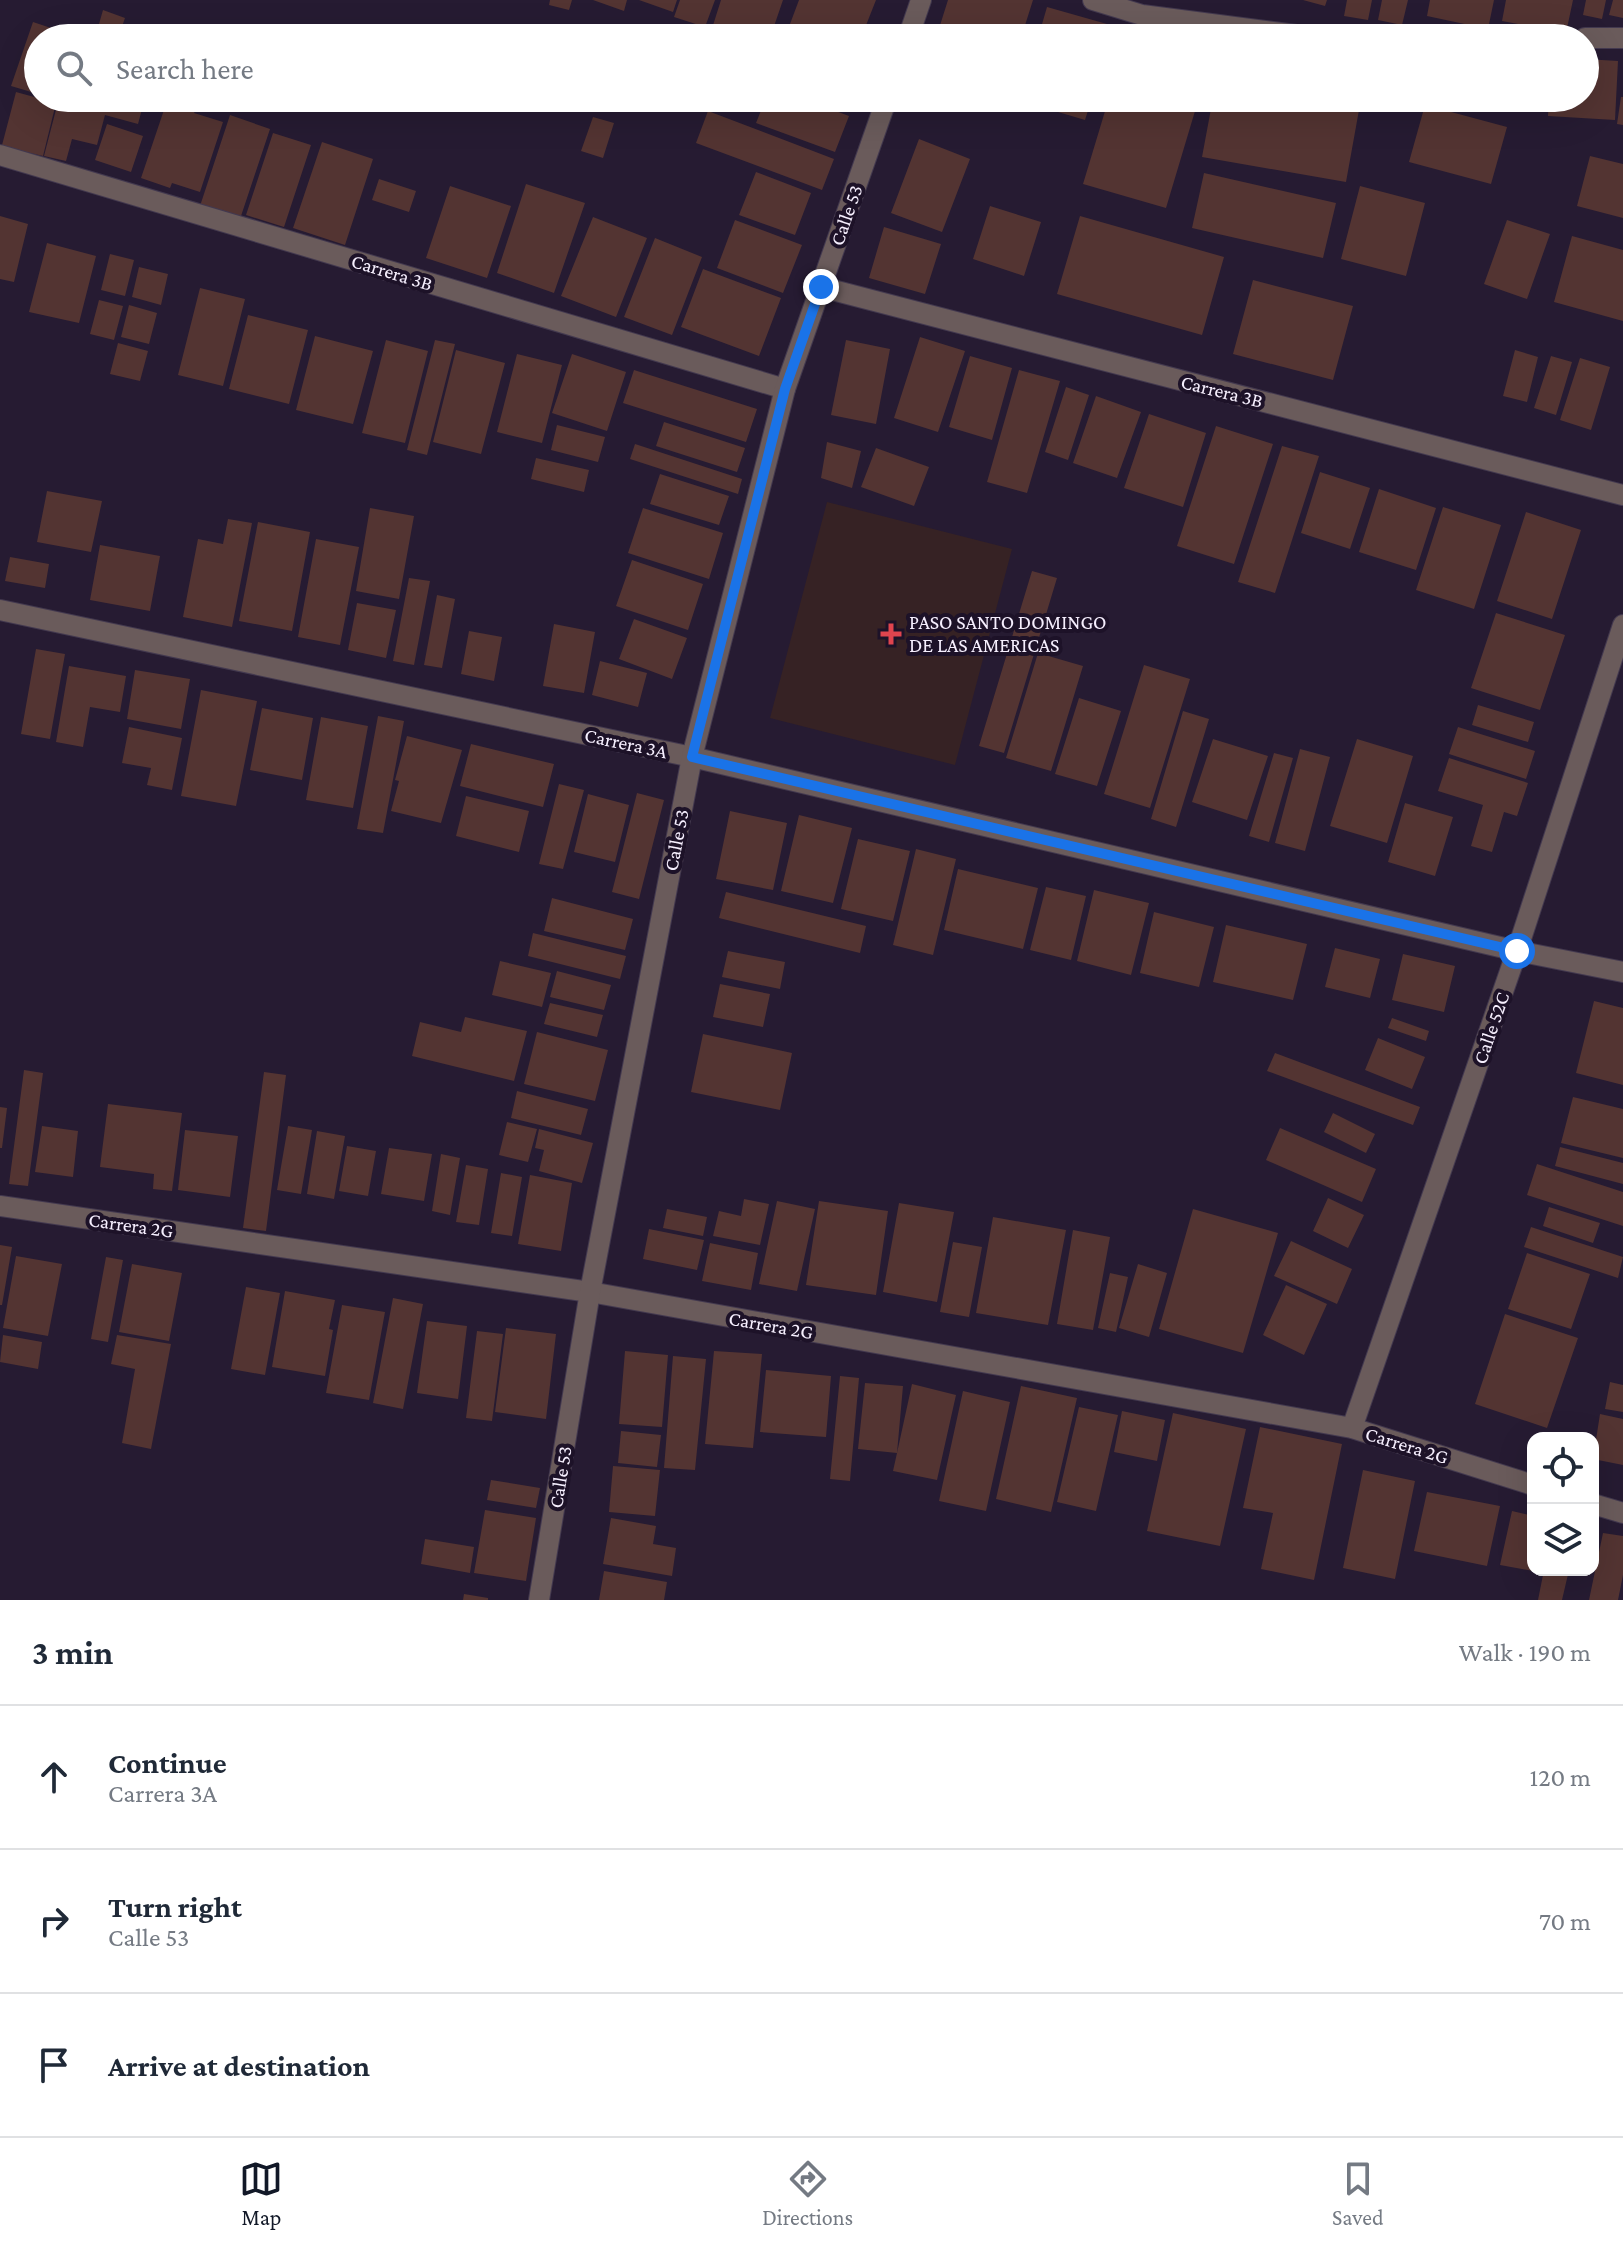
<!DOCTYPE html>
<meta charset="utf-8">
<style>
body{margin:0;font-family:"Crimson Pro",serif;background:#f6f6f7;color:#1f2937}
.controls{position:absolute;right:24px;bottom:24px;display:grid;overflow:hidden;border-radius:16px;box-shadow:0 8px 32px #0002}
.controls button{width:72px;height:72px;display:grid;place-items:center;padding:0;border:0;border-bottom:2px solid #e0e1e3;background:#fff;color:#1f2937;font:40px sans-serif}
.stop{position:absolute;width:24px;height:24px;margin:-18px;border:6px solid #1a73e8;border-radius:50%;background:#fff}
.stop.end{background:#1a73e8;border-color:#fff;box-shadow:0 2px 8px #0008}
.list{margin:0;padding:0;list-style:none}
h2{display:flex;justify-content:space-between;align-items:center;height:104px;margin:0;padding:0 32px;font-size:34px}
h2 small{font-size:26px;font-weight:400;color:#747a83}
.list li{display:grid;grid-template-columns:52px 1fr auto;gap:24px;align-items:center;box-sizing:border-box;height:144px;padding:0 32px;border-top:2px solid #e0e1e3}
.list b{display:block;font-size:30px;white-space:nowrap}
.list p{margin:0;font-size:26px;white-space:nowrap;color:#747a83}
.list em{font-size:26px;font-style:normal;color:#747a83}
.icon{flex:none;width:44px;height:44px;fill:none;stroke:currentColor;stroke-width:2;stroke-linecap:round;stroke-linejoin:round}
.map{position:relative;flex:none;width:1623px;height:1600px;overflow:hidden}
.search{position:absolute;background:#fff;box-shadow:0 8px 32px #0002;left:24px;right:24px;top:24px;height:88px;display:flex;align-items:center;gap:20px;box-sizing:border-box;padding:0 28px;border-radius:44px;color:#747a83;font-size:30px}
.sheet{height:536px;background:#fff}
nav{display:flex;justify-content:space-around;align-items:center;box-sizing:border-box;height:112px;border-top:2px solid #e0e1e3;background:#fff;font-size:22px;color:#747a83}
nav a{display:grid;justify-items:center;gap:4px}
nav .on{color:#111827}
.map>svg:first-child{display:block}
.medical{fill:#362224}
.building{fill:#533432}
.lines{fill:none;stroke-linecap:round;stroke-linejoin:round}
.minor-casing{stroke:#43394f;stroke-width:22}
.tertiary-casing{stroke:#43394f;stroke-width:22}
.minor{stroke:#6a5b5b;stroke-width:20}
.tertiary{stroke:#6a5b5b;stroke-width:20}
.route{stroke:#1a73e8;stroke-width:10}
.health-dot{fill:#e0444e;stroke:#1d1228;stroke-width:3}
.labels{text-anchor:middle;stroke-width:8;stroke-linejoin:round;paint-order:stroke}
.street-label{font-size:20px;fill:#f6effe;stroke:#1d1228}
.poi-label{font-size:20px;fill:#f6effe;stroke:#1d1228;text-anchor:start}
</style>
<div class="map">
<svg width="1623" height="1600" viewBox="0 0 1623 1600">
<rect width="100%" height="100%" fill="#261b32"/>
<path class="medical" d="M827,502L1012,549L955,765L770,718Z"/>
<path class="building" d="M550,0H572L569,10L549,5Z
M593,0H627L624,11Z
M639,0H677L673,12Z
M680,0H715L705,27L674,17Z
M721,0H783L770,38H709Z
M799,0H876L861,38H826L790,24Z
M948,0H1033L1021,38H936Z
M1303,0H1327L1325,6Z
M1347,0H1372L1368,20L1344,16Z
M1382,0H1408L1402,25L1378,20Z
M1430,0H1494L1488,29L1427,16Z
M1506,0H1573L1566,33L1502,21Z
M1586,0H1606L1602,19L1583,15Z
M1613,0H1623V18L1609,15Z
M1047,7L1121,28L1118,38H1038Z
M103,10L125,18L118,38H95Z
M33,22L60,31L57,38H38V94L11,86Z
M1585,59L1618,61L1615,120L1548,116L1549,98H1585Z
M16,92L56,103L43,156L22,151L21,155L1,149Z
M1621,97H1623V125L1617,124Z
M59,98H145L138,124L105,115L97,145L72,139L66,161L44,156Z
M168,98L197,107L194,113L223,122L200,192L172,183L170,188L141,178Z
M766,98H801L849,116L835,152L756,123Z
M817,98H852L847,109Z
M1052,98H1092L1085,120L1048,109Z
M1109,98H1188L1198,101L1166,208L1083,184Z
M1213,98H1292L1359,110L1346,182L1202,157Z
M1513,98H1544L1542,111L1512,109Z
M1425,105L1507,127L1491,184L1409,162Z
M708,111L834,159L822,190L696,143Z
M230,115L270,129L240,219L200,206Z
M593,117L614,123L603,158L581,151Z
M107,124L143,136L131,172L95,160Z
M273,133L311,145L284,227L246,215Z
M919,139L970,159L942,232L891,213Z
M322,142L373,159L345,245L293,228Z
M1590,156L1623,164V218L1577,206Z
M756,172L811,193L795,235L739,215Z
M1204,173L1336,203L1323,258L1192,228Z
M379,179L416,191L409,212L372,200Z
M526,184L585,203L554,293L497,273Z
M450,186L511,206L487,278L426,258Z
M1360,186L1425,203L1406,276L1341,259Z
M990,206L1041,222L1024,276L973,259Z
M0,216L28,224L14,282L0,279Z
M1080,216L1224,257L1202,335L1057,294Z
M593,217L647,238L616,317L561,296Z
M735,220L802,245L783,293L717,268Z
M1507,220L1550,234L1527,299L1484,284Z
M884,227L941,244L925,294L869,278Z
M1572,236L1623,250V321L1554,302Z
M655,238L702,257L672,335L624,317Z
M47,243L96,256L79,323L29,312Z
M110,254L134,260L125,296L101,290Z
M139,267L168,274L161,305L132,297Z
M703,269L781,298L759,356L681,327Z
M1253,280L1353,306L1333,380L1233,354Z
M200,288L245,299L223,386L178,375Z
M99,300L123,306L114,340L90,334Z
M129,305L157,313L149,344L121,337Z
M248,315L308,330L289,404L229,389Z
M315,336L373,351L353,424L296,410Z
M920,337L965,351L938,432L894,418Z
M386,340L428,351L405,443L362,433Z
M435,340L455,344L427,455L407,450Z
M846,340L890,349L876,424L831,415Z
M118,343L148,351L140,381L110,374Z
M456,350L505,363L481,454L433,442Z
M1515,350L1538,357L1527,402L1503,396Z
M517,354L562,365L542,443L497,432Z
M572,354L626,372L607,431L552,413Z
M970,356L1012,368L992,440L949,427Z
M1551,356L1572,362L1556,415L1534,408Z
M1580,358L1610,367L1591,430L1560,420Z
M634,370L757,409L746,442L623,403Z
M1019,370L1060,381L1027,493L987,482Z
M1066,387L1089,395L1068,460L1045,452Z
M1096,396L1141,412L1117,478L1073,463Z
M1149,414L1206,433L1183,507L1124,488Z
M664,422L745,448L737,472L656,446Z
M557,425L605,437L598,462L551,450Z
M1216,426L1273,444L1234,564L1177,546Z
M827,442L861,451L852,488L821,478Z
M635,444L742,479L738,494L630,459Z
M1282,446L1319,456L1275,593L1238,582Z
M876,448L929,467L914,506L861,487Z
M536,458L589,470L584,492L531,479Z
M1320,472L1370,488L1350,549L1301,533Z
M660,474L729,496L719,525L650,504Z
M1379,489L1436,508L1416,570L1359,552Z
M47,491L102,501L91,552L37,542Z
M1443,507L1501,525L1474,609L1416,590Z
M370,508L414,516L399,599L356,591Z
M643,508L723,533L709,579L628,553Z
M1526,512L1581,530L1552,619L1497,601Z
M228,519L252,523L232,627L183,617L198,539L223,544Z
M258,522L310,532L292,631L239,621Z
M316,539L359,547L340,645L298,637Z
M100,545L160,556L150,611L90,600Z
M10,557L49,564L45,588L5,581Z
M632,560L703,584L688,630L616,606Z
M1032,571L1057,578L1004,753L979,746Z
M409,578L430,581L414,665L393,661Z
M437,595L455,599L442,668L424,665Z
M357,603L396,610L386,658L348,650Z
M1496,613L1565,635L1540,710L1471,688Z
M634,619L687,638L672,679L619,659Z
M554,624L595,632L584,693L543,686Z
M469,631L502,637L494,681L461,674Z
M36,649L65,654L50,739L21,734Z
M1038,653L1083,666L1051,771L1006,758Z
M600,661L647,673L638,707L592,695Z
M1144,665L1190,679L1150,808L1104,794Z
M69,666L126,676L120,712L90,707L83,747L56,742Z
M135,670L190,679L181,729L127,719Z
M201,690L257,701L236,806L181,796Z
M1079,698L1121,711L1097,786L1055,774Z
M1478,705L1534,722L1528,742L1472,725Z
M262,708L313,718L302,780L250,770Z
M1183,711L1209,719L1176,827L1151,819Z
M378,716L404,721L383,833L357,829Z
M321,717L368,726L353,808L306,800Z
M129,727L182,738L172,790L147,785L151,768L122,763Z
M1458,727L1535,751L1526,779L1449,754Z
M407,736L462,750L441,823L391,811L399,781L395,780Z
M1213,739L1268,756L1247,820L1192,802Z
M1357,739L1413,756L1387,843L1330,826Z
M471,744L554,764L543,807L460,786Z
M1300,749L1330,757L1305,851L1275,843Z
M1274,753L1293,758L1269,842L1249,836Z
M1449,758L1528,783L1517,816L1504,812L1492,852L1471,846L1483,805L1438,791Z
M559,784L584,790L563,869L539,864Z
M637,793L664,800L639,899L612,892Z
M588,794L629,805L615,862L574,852Z
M466,796L529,811L519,852L456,836Z
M1405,803L1453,817L1435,876L1388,862Z
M730,811L787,823L773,890L716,879Z
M799,815L852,828L833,903L781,891Z
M858,839L910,851L893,921L841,909Z
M916,849L956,859L933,955L893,945Z
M958,869L1038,888L1023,949L944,930Z
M1046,887L1086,896L1071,960L1030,950Z
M1094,890L1149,903L1131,975L1077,961Z
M726,892L866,926L860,953L719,918Z
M552,898L633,919L625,950L544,931Z
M1154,912L1214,927L1199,987L1140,973Z
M1226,925L1307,944L1293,1000L1213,982Z
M533,933L626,956L620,979L528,956Z
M1335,948L1380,959L1370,998L1325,987Z
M728,951L785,962L780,989L722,977Z
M1403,954L1455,966L1444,1012L1392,1000Z
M500,961L551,973L542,1007L492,995Z
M557,971L611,985L604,1010L550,997Z
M720,984L770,994L763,1027L713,1017Z
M1594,1001L1623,1008V1085L1576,1073Z
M550,1003L603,1015L597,1037L544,1024Z
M465,1017L527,1031L514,1081L412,1056L420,1022L461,1032Z
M1392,1018L1429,1031L1426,1041L1388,1028Z
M537,1032L608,1050L595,1101L524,1084Z
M703,1034L792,1053L780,1110L691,1092Z
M1378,1038L1425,1057L1412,1089L1365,1070Z
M1275,1053L1420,1107L1413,1125L1267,1071Z
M24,1070L43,1073L28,1186L9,1184Z
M264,1072L286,1075L266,1231L243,1228Z
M517,1091L588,1109L581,1135L511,1118Z
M1573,1097L1623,1109V1158L1561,1143Z
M108,1104L182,1113L172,1191L153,1189L154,1174L100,1167Z
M0,1107L7,1108L2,1148H0Z
M1333,1113L1375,1134L1366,1153L1324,1132Z
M507,1122L537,1129L528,1162L499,1155Z
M42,1126L78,1131L73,1177L35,1172Z
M288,1126L312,1130L301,1194L277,1190Z
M1280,1128L1376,1169L1362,1202L1266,1160Z
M539,1129L593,1143L582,1183L539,1171L544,1150L535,1148Z
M185,1130L238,1136L230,1197L178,1190Z
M317,1131L345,1136L334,1199L307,1194Z
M347,1146L376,1151L368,1196L339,1191Z
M1560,1147L1623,1163V1184L1555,1166Z
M389,1148L432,1154L424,1201L381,1194Z
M441,1154L460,1158L450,1215L432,1211Z
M1537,1164L1623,1192V1226L1527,1195Z
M466,1165L488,1169L479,1225L456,1222Z
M501,1173L522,1177L512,1236L491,1233Z
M530,1175L572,1183L561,1251L518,1244Z
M1328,1198L1364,1215L1348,1248L1313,1231Z
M744,1199L769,1204L760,1245L713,1236L719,1211L741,1216Z
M777,1201L815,1209L797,1291L759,1284Z
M819,1201L888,1211L876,1295L806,1285Z
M899,1203L954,1212L937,1302L883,1292Z
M1549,1207L1600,1223L1593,1243L1543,1226Z
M667,1209L707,1217L703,1236L663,1228Z
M1193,1209L1278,1233L1243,1353L1159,1329Z
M993,1217L1066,1230L1048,1325L976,1313Z
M1531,1227L1623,1257L1618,1278L1524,1247Z
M649,1229L704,1240L697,1270L643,1259Z
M1073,1230L1110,1237L1093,1330L1057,1324Z
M1291,1241L1352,1269L1337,1304L1274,1276Z
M953,1242L982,1247L969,1317L940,1312Z
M710,1243L758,1253L751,1290L702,1281Z
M0,1245L12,1247L2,1305H0Z
M1527,1253L1590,1274L1571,1329L1508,1309Z
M16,1256L62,1264L48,1336L3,1328Z
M106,1257L123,1260L108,1342L91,1339Z
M132,1264L182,1273L169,1341L119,1332Z
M1138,1264L1167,1273L1149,1337L1119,1328Z
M1110,1273L1128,1277L1116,1332L1098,1328Z
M1286,1285L1327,1304L1304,1355L1263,1335Z
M246,1287L280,1293L265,1375L231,1369Z
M285,1291L335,1300L329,1329L333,1330L325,1376L272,1367Z
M393,1298L423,1304L403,1409L373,1403Z
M342,1305L385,1312L369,1400L326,1393Z
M1505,1314L1578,1338L1547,1428L1475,1404Z
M427,1321L467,1326L458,1399L417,1393Z
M506,1328L556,1334L546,1419L495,1412Z
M477,1331L503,1334L492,1421L466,1418Z
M3,1335L42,1342L38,1369L0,1362Z
M117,1335L171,1344L151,1449L122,1443L135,1369L111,1364Z
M625,1351L668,1355L662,1427L619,1424Z
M714,1351L762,1354L753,1448L705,1444Z
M673,1356L706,1359L695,1470L664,1468Z
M766,1370L831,1376L826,1437L760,1432Z
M840,1376L859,1378L850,1481L830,1479Z
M1610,1382L1623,1385V1412L1605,1409Z
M865,1383L903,1386L897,1453L912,1384L956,1395L937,1480L893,1471L897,1453L858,1449Z
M1021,1386L1077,1398L1051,1512L996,1499Z
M963,1391L1010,1402L986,1511L939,1501Z
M1079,1407L1118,1415L1096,1511L1057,1502Z
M1122,1411L1165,1420L1157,1461L1114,1452Z
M1173,1413L1246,1429L1220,1546L1147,1531Z
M1600,1414L1623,1419V1465L1593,1459Z
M1260,1427L1342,1444L1314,1580L1261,1569L1273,1513L1243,1508Z
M621,1431L661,1435L657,1467L618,1463Z
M613,1466L660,1470L655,1516L609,1512Z
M1363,1470L1415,1481L1395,1579L1343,1568Z
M491,1480L540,1488L536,1508L487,1500Z
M1427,1492L1500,1506L1487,1566L1414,1551Z
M485,1510L536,1518L526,1581L474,1573Z
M1512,1511L1533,1516V1571L1500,1565Z
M611,1518L656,1526L653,1544L676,1548L672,1576L603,1564Z
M1603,1533L1623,1536V1575L1618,1600H1589Z
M425,1539L474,1547L470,1573L421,1564Z
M1544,1570H1569L1562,1600H1538Z
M604,1571L667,1582L664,1600H599Z
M464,1594L488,1598V1600H463Z"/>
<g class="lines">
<g class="minor-casing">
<path id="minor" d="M1093,0L1142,15L1320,38
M1585,38H1623
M0,155L785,389
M821,287L1623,495
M0,610L692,757L1517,951L1623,972
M0,1206L590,1292L1352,1428L1533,1485
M1352,1428L1517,951L1623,625
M1593,1504L1623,1513"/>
</g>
<g class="tertiary-casing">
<path id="tertiary" d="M908,38L921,0
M539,1600L590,1292L692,757L785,389L887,98"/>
</g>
<use href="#minor" class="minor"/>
<use href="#tertiary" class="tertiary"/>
</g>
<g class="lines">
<path class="route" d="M821,287L785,389L692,757L1517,951"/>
</g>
<path class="health-dot" d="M887 622h8v8h8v8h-8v8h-8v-8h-8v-8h8z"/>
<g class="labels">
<g class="street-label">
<text transform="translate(846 215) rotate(-71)" y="7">Calle 53</text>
<text transform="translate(392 272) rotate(17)" y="7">Carrera 3B</text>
<text transform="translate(1222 391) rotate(14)" y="7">Carrera 3B</text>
<text transform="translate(626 743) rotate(12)" y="7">Carrera 3A</text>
<text transform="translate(676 840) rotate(-79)" y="7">Calle 53</text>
<text transform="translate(1491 1028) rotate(-71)" y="7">Calle 52C</text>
<text transform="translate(131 1225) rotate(8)" y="7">Carrera 2G</text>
<text transform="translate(771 1325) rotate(10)" y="7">Carrera 2G</text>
<text transform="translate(1407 1445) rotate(17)" y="7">Carrera 2G</text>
<text transform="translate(560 1477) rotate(-81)" y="7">Calle 53</text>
</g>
<g class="poi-label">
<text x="909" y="629">PASO SANTO DOMINGO<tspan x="909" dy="23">DE LAS AMERICAS</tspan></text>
</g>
</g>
</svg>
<div class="controls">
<button><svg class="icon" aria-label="locate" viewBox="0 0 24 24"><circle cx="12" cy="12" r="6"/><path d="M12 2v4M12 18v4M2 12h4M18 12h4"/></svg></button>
<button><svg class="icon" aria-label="layers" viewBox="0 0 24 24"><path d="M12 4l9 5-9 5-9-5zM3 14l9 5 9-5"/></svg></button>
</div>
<div class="stop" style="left:1517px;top:951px"></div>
<div class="stop end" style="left:821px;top:287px"></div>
<div class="search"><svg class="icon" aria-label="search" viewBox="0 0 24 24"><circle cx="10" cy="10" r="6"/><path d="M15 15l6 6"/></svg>Search here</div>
</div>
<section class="sheet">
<h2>3 min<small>Walk · 190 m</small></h2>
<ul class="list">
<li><svg class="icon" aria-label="ahead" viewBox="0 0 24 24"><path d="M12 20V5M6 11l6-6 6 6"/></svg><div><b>Continue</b><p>Carrera 3A</p></div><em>120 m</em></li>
<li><svg class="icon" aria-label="right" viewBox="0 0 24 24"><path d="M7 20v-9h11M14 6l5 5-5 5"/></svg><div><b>Turn right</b><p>Calle 53</p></div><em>70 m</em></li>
<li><svg class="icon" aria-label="arrive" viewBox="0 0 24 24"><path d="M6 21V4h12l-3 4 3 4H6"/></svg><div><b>Arrive at destination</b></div></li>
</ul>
</section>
<nav>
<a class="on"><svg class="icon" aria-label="map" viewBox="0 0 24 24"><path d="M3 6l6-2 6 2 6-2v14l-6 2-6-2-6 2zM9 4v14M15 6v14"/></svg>Map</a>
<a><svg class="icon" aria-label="directions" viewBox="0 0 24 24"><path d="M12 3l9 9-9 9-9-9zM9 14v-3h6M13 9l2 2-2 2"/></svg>Directions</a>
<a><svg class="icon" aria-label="saved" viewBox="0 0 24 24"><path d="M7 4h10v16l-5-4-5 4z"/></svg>Saved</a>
</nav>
